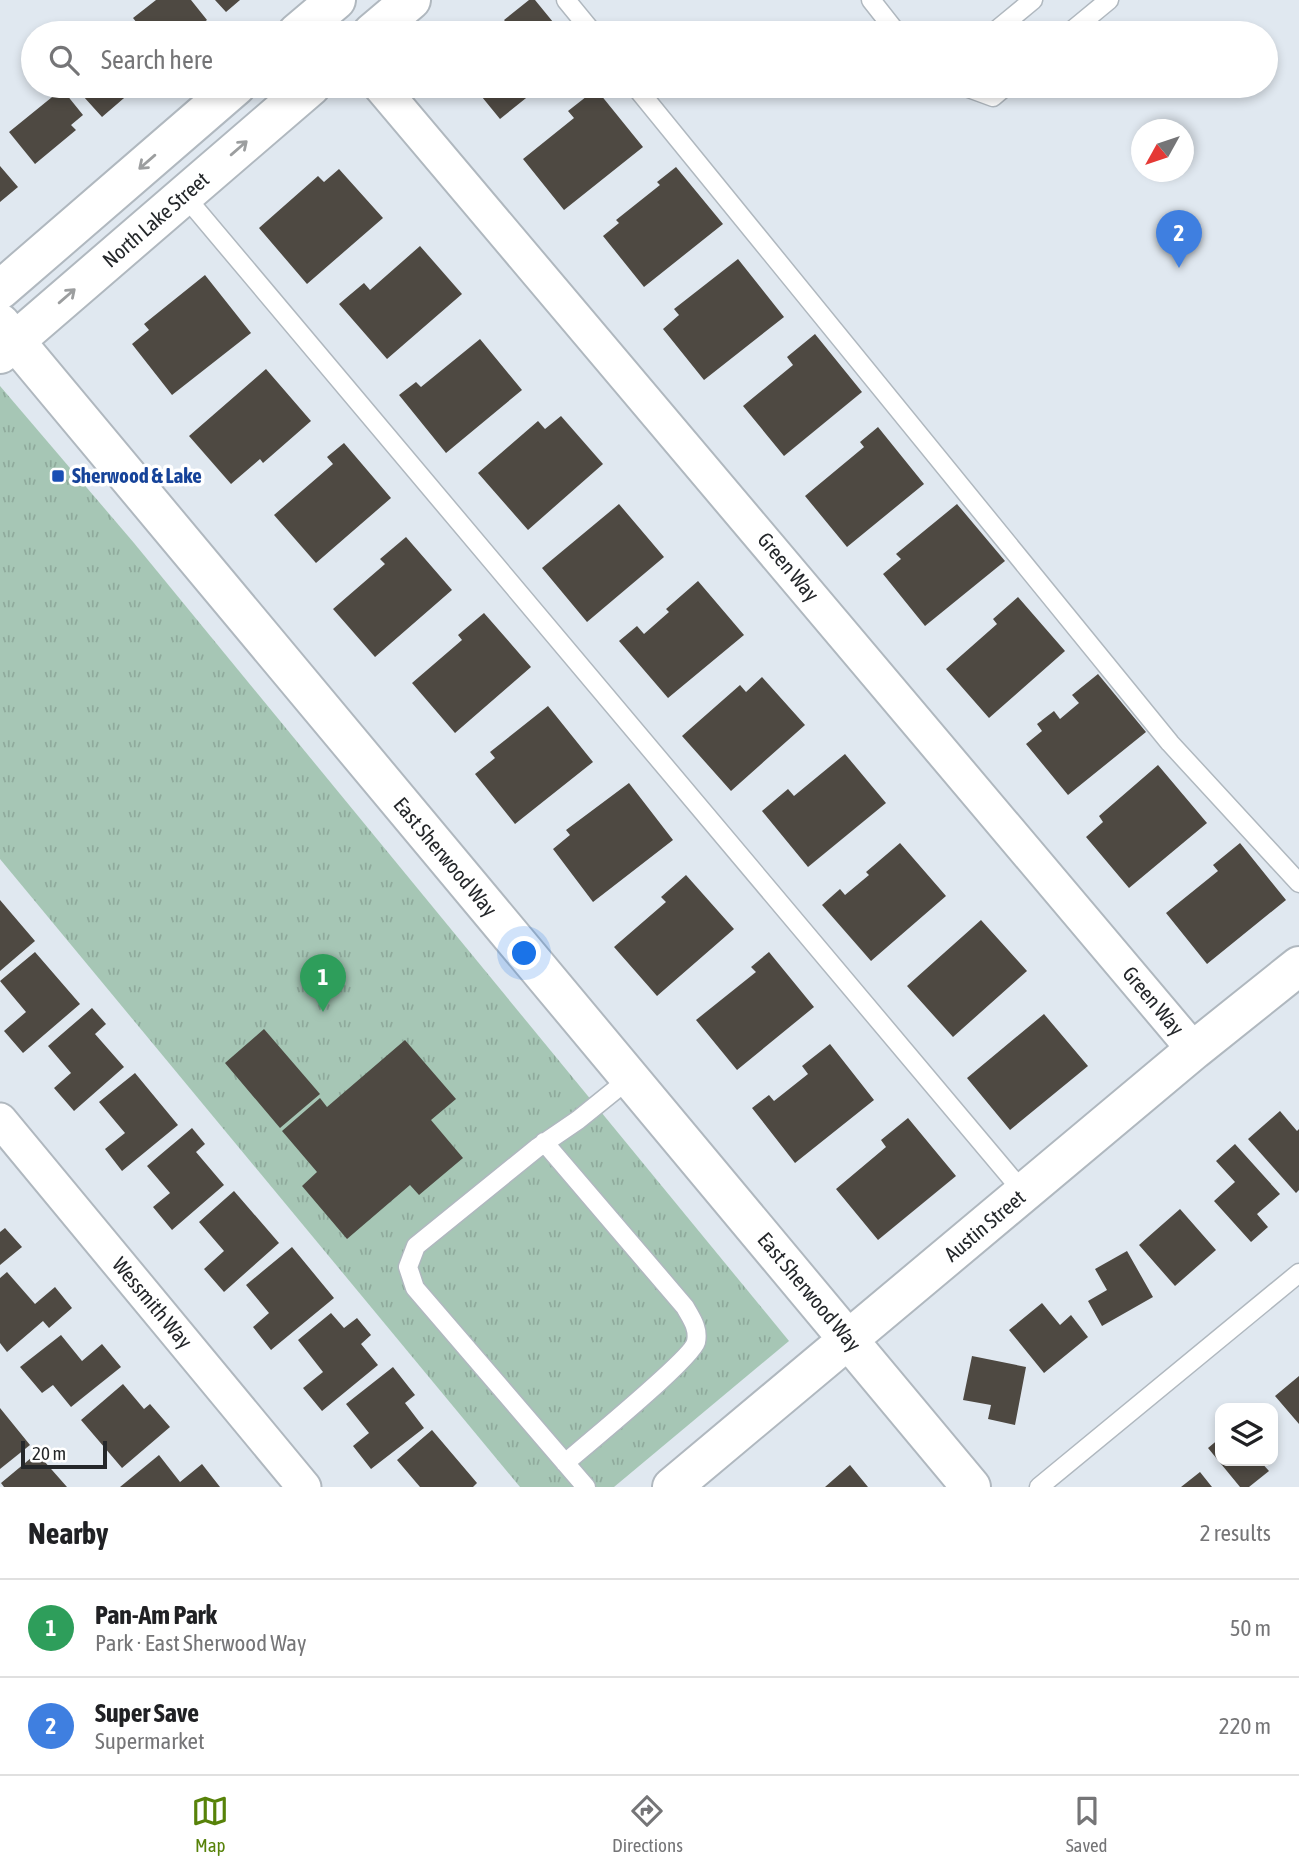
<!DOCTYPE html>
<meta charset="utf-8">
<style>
body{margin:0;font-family:"Asap Condensed",sans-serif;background:#f2f2f2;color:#202124}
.controls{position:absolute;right:21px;bottom:21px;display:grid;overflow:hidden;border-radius:14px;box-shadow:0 4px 10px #0003}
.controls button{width:63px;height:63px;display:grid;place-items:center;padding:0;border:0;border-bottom:2px solid #e0e0e0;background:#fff;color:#202124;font:35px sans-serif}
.compass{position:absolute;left:1131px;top:119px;width:63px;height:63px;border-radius:50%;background:#fff;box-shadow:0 4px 10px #0003;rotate:230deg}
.scale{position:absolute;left:21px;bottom:18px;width:86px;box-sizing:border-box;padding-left:7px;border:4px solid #24272a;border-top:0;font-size:19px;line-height:24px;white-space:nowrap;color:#24272a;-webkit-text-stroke:5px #fff;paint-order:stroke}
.you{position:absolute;left:525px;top:954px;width:24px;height:24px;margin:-18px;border:5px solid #fff;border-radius:50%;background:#1a73e8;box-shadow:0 0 0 10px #1a73e833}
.badge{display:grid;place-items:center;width:46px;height:46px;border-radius:50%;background:#578209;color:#fff;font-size:23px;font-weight:700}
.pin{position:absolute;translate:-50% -58px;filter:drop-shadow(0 2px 4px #0008)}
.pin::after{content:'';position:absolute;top:37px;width:24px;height:21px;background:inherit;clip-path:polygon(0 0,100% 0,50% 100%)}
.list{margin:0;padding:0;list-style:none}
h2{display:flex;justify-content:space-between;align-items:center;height:91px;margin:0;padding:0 28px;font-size:30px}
h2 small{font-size:23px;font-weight:400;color:#757577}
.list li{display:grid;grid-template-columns:46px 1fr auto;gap:21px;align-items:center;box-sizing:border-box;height:98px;padding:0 28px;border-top:2px solid #e0e0e0}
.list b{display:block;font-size:26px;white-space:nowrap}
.list p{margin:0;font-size:23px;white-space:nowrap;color:#757577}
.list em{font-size:23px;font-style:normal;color:#757577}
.icon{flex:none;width:38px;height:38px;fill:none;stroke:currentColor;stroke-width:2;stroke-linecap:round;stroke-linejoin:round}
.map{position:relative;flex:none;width:1299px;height:1487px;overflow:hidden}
.search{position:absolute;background:#fff;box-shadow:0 4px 10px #0003;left:21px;right:21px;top:21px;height:77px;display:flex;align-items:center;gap:18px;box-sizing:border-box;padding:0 24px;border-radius:38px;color:#757577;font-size:26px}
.sheet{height:287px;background:#fff}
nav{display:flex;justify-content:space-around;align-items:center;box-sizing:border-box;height:98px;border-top:2px solid #e0e0e0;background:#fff;font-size:19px;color:#757577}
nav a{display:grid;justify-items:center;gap:4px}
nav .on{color:#578209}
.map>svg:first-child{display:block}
.grass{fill:url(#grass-tufts)}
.building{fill:#4e4942}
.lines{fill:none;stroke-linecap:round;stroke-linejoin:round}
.service-casing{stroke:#b0b8bf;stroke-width:21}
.minor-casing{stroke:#b0b8bf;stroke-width:37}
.tertiary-casing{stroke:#b0b8bf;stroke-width:42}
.service{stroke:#fff;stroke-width:18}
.minor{stroke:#fff;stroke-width:33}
.tertiary{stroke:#fff;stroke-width:38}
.oneway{stroke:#9c9e9f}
.transit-dot{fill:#1a4fb4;stroke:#fff;stroke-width:2.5}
.labels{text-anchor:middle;stroke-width:7;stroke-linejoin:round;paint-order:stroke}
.street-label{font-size:21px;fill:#24272a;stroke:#fff}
.transit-label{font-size:21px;font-weight:bold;fill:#164399;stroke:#fff;text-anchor:start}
</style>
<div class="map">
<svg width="1299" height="1487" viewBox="0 0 1299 1487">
<defs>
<pattern id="grass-tufts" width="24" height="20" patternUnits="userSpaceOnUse" patternTransform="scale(1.75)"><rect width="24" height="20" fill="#a6c6b5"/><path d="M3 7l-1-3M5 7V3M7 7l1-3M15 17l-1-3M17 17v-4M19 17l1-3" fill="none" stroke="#8faa9c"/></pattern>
</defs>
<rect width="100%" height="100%" fill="#e0e8f0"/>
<path class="grass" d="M0,386L134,543L789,1341L614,1487H520L0,859Z"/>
<path class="building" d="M156,0H191L207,20L190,33H145L133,18Z
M215,0H240L226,12Z
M529,0H535L562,33H502L510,27L504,20Z
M74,86H138L102,117Z
M473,86H541L500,119Z
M62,89L83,115L71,125L76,130L35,164L9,132Z
M596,89L643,147L564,210L523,159L574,118L568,111Z
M0,166L18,187L0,202Z
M676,167L723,224L644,287L603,236L619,223L616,220L660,185L657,182Z
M339,169L383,218L307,284L259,228L318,176L324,182Z
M420,246L462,294L387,359L339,304L364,283L370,290Z
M738,259L784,317L704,380L663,329L679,315L674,309Z
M205,275L251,333L172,395L132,344L149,330L144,324Z
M815,334L862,392L784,456L743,406L793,365L787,357Z
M480,339L522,390L446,453L399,395L416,382L421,387Z
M266,369L311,421L263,463L260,459L231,484L189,436Z
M561,416L603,464L528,530L478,473L538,421L545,429Z
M878,427L924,484L847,547L805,496L864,447L860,442Z
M344,443L391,498L316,563L274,515L333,464L327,457Z
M619,504L664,557L587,622L542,568Z
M957,504L1005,561L925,626L883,574L901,559L896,554Z
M406,537L452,590L375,657L333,609L385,564L380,559Z
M698,581L744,635L668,698L619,641L637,626L644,634L669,612L666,609Z
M1018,597L1065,651L989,718L946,669L997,624L993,619Z
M484,613L531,667L455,733L412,683L462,640L458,635Z
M1098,674L1146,732L1068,795L1026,744L1042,731L1037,724L1054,711L1060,719L1079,703L1072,695Z
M762,677L805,725L731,791L682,736L740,685L746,692Z
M548,706L593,762L515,824L475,774L495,758L490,752Z
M845,754L886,803L808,867L762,811L788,789L794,796Z
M1158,765L1207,823L1129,888L1086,837L1103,822L1099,816Z
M629,783L673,840L593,902L553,849L570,835L566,830Z
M900,843L946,896L871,961L822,905L840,889L845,895L869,875L866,872Z
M1240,843L1286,900L1207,964L1166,913L1218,871L1213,865Z
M686,875L734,929L657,996L614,947L666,902L661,897Z
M0,900L35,941L0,971Z
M981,920L1027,971L953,1037L907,986Z
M35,952L80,1004L23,1053L4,1031L26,1012L0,981Z
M769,952L814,1007L737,1070L696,1020L756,972L751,967Z
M92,1008L106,1024L95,1034L124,1067L74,1111L54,1088L71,1073L48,1046Z
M1044,1014L1088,1066L1010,1130L967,1078Z
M264,1029L320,1094L280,1128L225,1063Z
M405,1040L456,1099L431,1120L463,1158L419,1195L410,1185L347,1239L302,1186L317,1172L282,1131L320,1098L327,1107Z
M830,1044L874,1100L795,1163L752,1108L769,1095L774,1101L808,1074L802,1066Z
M135,1073L178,1125L122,1171L105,1149L125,1133L99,1102Z
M1280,1111L1297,1131L1299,1129V1190L1296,1193L1248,1139Z
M908,1118L956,1176L878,1240L836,1189L886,1147L881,1140Z
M192,1128L205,1144L196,1152L224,1185L172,1230L153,1207L170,1193L147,1166Z
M1235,1144L1280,1194L1257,1214L1268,1227L1251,1242L1214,1201L1235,1182L1216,1161Z
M234,1191L279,1243L224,1292L204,1269L224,1251L199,1222Z
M1180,1209L1216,1250L1175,1286L1139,1245Z
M5,1228L22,1247L0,1265V1232Z
M292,1247L334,1298L271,1350L253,1327L269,1313L246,1285Z
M1127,1251L1153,1297L1102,1326L1088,1301L1107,1290L1095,1269Z
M7,1272L35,1304L55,1287L72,1308L49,1328L43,1321L7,1352L0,1343V1278Z
M1042,1303L1060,1325L1071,1315L1088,1337L1044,1373L1009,1330Z
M331,1313L344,1328L357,1318L371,1335L361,1344L378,1365L322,1411L303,1388L323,1372L298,1340Z
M61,1335L82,1361L102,1344L121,1367L71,1407L53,1385L42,1393L20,1367Z
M972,1356L1026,1367L1015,1425L988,1419L991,1405L963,1400Z
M393,1367L415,1395L405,1403L424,1428L371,1469L353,1446L369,1433L346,1404Z
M1299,1376V1424L1275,1396Z
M123,1384L144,1409L150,1404L170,1427L122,1468L81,1420Z
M0,1408L30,1445L0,1469Z
M432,1430L477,1483L473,1487H420L397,1460Z
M1220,1438V1461H1260L1269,1471L1249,1487H1240L1208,1448Z
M37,1453L67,1487H4L1,1483Z
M159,1455L180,1482L202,1464L220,1487H120Z
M850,1465L868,1487H825Z
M1200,1472L1212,1487H1181Z"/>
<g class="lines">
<g class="service-casing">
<path id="service" d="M566,0L593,33
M871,0L897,33
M993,33L1033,0
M1069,33L1109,0
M635,86L1170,743L1299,883
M963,86L993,97L1006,86
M184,195L1024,1193
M544,1142L685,1307C691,1318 699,1328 696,1342C692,1358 585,1446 565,1463
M586,1487L415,1288L408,1267L416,1246L537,1148L578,1120L630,1078
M1039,1487L1299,1273"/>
</g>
<g class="minor-casing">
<path id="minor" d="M380,86L1194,1050
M0,1120L304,1487"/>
</g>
<g class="tertiary-casing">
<path id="tertiary" d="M297,33L336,0
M372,33L411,0
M0,290L236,86
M0,323L971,1487
M0,354L311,86
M672,1487L1194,1050L1299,966"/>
</g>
<use href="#service" class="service"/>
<use href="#minor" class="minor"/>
<use href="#tertiary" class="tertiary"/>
</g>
<defs><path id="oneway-shaft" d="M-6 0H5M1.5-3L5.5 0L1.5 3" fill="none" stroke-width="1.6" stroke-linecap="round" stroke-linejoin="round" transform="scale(1.75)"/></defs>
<g class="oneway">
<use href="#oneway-shaft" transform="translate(239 148) rotate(-41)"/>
<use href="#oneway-shaft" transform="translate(147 162) rotate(139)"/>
<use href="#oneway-shaft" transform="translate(67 296) rotate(-41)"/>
</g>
<rect class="transit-dot" x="51" y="469" width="14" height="14" rx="3.5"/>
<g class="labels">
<g class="street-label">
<text transform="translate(156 220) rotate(-41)" y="7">North Lake Street</text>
<text transform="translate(788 567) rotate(50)" y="7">Green Way</text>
<text transform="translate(445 857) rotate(50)" y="7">East Sherwood Way</text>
<text transform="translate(1153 1001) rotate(50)" y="7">Green Way</text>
<text transform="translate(985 1226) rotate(-40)" y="7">Austin Street</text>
<text transform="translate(809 1292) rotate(50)" y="7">East Sherwood Way</text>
<text transform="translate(152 1303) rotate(50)" y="7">Wessmith Way</text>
</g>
<g class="transit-label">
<text x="72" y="483">Sherwood &amp; Lake</text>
</g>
</g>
</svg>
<div class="controls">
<button><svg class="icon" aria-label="layers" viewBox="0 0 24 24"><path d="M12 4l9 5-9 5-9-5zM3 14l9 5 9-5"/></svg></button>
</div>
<svg class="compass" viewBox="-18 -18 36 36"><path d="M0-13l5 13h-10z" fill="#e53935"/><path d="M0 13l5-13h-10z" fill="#757577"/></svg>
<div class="scale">20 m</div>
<div class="you"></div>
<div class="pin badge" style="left:323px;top:1012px;background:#2e9e5b">1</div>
<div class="pin badge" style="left:1179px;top:268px;background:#3f7fe0">2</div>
<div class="search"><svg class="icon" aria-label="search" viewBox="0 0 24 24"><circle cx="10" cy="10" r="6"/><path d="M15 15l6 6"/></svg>Search here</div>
</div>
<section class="sheet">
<h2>Nearby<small>2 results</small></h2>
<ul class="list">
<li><span class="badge" style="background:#2e9e5b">1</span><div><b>Pan-Am Park</b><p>Park · East Sherwood Way</p></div><em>50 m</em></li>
<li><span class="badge" style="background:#3f7fe0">2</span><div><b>Super Save</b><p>Supermarket</p></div><em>220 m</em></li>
</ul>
</section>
<nav>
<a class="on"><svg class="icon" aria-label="map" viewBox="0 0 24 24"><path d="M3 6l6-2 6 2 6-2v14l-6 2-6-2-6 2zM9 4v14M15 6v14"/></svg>Map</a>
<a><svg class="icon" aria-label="directions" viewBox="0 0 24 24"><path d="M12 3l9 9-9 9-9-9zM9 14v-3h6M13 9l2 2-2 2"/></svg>Directions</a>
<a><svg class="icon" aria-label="saved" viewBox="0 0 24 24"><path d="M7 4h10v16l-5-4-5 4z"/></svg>Saved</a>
</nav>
